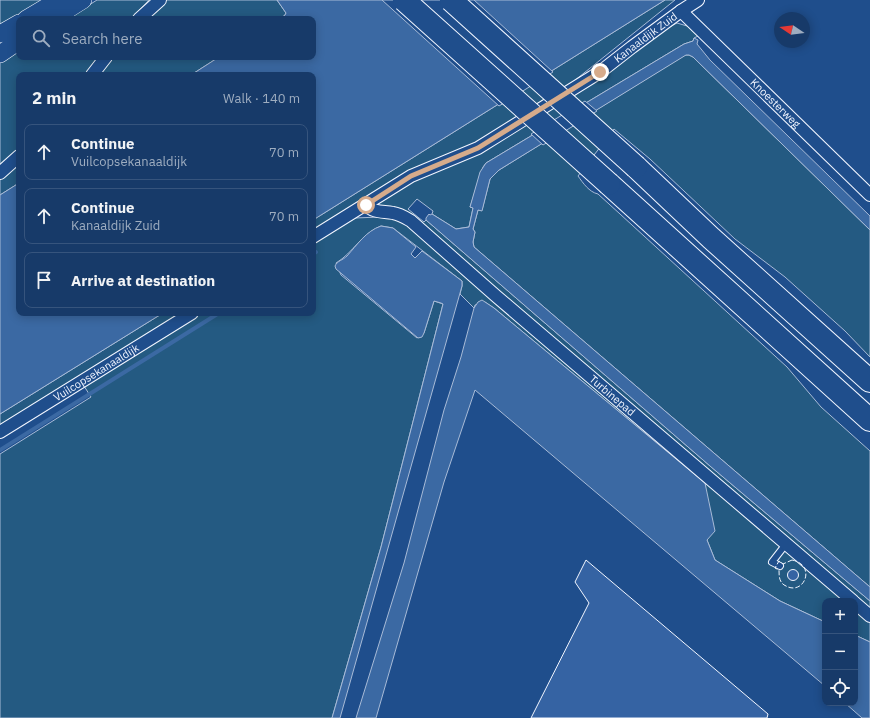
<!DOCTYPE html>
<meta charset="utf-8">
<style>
body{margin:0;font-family:"IBM Plex Sans",sans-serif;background:#20416f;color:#f1f3f6}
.controls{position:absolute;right:12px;bottom:12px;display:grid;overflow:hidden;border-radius:8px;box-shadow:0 2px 10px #0003}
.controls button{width:36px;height:36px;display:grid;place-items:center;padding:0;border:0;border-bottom:1px solid #36547d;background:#173a69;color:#f1f3f6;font:20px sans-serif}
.compass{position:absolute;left:774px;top:12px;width:36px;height:36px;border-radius:50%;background:#173a69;box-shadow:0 2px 10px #0003;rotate:283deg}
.stop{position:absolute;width:12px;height:12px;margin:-9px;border:3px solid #d6ab8b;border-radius:50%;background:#fff}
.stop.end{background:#d6ab8b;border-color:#fff;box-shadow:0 1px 4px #0008}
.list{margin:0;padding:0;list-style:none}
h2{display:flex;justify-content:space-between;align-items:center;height:52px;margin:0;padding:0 16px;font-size:17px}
h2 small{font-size:13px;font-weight:400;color:#9eadc0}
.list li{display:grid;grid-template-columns:26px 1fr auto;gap:12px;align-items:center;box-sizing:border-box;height:56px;margin:0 8px 8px;padding:0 8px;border:1px solid #36547d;border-radius:8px}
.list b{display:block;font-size:15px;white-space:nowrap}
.list p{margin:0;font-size:13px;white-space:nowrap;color:#9eadc0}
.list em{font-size:13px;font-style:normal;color:#9eadc0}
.icon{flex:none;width:22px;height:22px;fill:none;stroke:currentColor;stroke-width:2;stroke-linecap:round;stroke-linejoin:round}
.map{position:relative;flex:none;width:870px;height:718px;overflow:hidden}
.search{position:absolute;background:#173a69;box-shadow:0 2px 10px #0003;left:16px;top:16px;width:300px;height:44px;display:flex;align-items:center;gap:10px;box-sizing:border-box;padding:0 14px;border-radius:8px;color:#9eadc0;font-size:15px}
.panel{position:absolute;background:#173a69;box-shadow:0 2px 10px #0003;left:16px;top:72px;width:300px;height:244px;border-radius:8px}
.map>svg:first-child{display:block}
.green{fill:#245a82;stroke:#a8bbd7}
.water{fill:#3b69a3;stroke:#a8bbd7}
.pier{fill:#1f4e8c;stroke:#a8bbd7}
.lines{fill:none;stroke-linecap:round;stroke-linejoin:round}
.stream{stroke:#3b69a3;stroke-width:4}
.building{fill:#3563a3;stroke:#f2f6ff}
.lane-casing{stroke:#f2f6ff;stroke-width:8}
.street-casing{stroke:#f2f6ff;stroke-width:14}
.secondary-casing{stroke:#f2f6ff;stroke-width:18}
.highway-casing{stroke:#f2f6ff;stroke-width:24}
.lane{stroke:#1f4e8c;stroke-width:6}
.street{stroke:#1f4e8c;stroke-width:12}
.secondary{stroke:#1f4e8c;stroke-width:17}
.highway{stroke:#1f4e8c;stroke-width:22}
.highway-bridge-casing{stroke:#f2f6ff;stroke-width:24;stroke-linecap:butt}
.highway-bridge{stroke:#1f4e8c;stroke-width:22}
.fence{stroke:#f2f6ff;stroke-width:1;stroke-dasharray:5 2;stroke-linecap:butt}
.route{stroke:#d6ab8b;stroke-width:5}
.labels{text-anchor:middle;stroke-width:3;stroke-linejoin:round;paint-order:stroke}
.street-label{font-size:11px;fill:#f2f6ff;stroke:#1f4e8c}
</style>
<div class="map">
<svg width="870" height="718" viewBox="0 0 870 718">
<rect width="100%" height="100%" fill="#1f4e8c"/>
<path class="green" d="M0,0H46L0,27Z
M97,0H149L131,19H67Z
M165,0H277L286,13L285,15L280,19H145Z
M665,0H675L569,85L469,147L313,232V220Z
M677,23L687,26L698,36L694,38L693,41L684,44L486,163L483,167L470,207L473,208L469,227L456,229L432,214L433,211L417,199L408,209L424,222L426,220L710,466L870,601V642L855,635V601H825V622L780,601L715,560L707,540L705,483L494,308L485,302L475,305L474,308L460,294L462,286V281L393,228L381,226C362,233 353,253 336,263L341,275L417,338L424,333L434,301L443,304L381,547L332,718H0V454L91,397L84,386L201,313H313V243L355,218L380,217L373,206L412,182L519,129L587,87L669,27Z
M19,50V57H99L87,75H19V150L0,166V63Z
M685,55H689L693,57L870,230V357L845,331L785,277L735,239L650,159L614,129L578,176C583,183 589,192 598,194L620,214L787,367L821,407L870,451V587L474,247L473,242L475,232L473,229L478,210H482L490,179L499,170Z
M112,57H219L191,75H99Z
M19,163V183L0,195V179Z
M163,313H183L0,427V414Z"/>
<path class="water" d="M277,0H665L313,220V75H191L219,57H313V19H280L285,15L286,13Z
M694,38L698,40L697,44L710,60L870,216V230L693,57L689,55H686L499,170L490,179L482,211L478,210L473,229L475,232L473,242L474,247L870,587V601L710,466L426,220V218L429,214L430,215L432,214L456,229L469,227L473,208L470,207L480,172L486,163L684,44L693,41Z
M19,183V313H163L0,414V195Z
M381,226L393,228L416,247L411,254L415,258L422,251L462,281V286L340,718H332L381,547L443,304L441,303L434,301L424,333L422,337L418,338L336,269L335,266C337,261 343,260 347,256C357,245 366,231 381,226Z
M482,300L494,308L705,483L715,531L707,540L715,560L780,601L825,622V686L475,390L444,482L376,718H356L404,563L444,410L461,357L474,308L478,302Z
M855,635L870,642V718H862L845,703H855Z"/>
<path class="pier" d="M382,0H474L553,72L499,106Z
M585,101L597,111L543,145L531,134Z"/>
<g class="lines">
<path class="stream" d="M313,254L316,252
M0,450L219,313"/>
</g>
<path class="building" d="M586,560L768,714L767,718H531L589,603L575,582Z
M787.5 575a5.5 5.5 0 1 1 11 0a5.5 5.5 0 1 1-11 0Z"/>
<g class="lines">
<g class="lane-casing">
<path id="lane" d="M780,566L772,562L786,544"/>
</g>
<g class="street-casing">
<g id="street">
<path id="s1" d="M681,11L870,195"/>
<path d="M139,19L160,0"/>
<path d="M92,75L106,57"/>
<path d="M0,173L19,156"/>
<path id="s2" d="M366,205C374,213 383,211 393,213C400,214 406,218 411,221L496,296L853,601"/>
<path id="s3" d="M313,237L411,176L478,148L600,72L632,47L681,11L698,0"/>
<path id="s4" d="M0,432L192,313"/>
<path d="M855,603L870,616"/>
</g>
</g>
<g class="secondary-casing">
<path id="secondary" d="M26,19L58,0
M53,19L83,0
M0,34L19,23
M0,54L19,41"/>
</g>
<g class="highway-casing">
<path id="highway" d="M636,167L711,238L870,381
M609,184L870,420"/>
</g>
<use href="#lane" class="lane"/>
<use href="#street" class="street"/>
<use href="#secondary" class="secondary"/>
<use href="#highway" class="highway"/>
<g class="highway-bridge-casing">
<path id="highway-bridge" d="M404,0L609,184
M451,0L636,167"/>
</g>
<use href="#highway-bridge" class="highway-bridge"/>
<path class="fence" d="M792,560C817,565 804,596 786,586C779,583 779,576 779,570L775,568L779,561L783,564Z"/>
</g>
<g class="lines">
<path class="route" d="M366,205L411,176L478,148L600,72"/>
</g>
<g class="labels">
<g class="street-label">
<text dy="4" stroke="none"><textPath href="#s3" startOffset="389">Kanaaldijk Zuid</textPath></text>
<text dy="4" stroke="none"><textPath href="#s1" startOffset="132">Knoesterweg</textPath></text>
<text dy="4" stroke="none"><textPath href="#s4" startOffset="113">Vuilcopsekanaaldijk</textPath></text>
<text dy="4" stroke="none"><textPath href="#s2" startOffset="315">Turbinepad</textPath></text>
</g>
</g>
</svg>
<div class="controls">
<button>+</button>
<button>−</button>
<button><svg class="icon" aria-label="locate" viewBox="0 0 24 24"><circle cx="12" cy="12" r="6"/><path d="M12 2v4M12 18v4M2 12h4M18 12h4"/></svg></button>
</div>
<svg class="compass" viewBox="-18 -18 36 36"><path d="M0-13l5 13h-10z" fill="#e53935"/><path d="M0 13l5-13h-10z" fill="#9eadc0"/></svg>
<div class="stop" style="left:366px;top:205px"></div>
<div class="stop end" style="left:600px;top:72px"></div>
<div class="search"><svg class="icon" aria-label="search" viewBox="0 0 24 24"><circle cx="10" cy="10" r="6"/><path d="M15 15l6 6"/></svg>Search here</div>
<section class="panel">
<h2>2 min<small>Walk · 140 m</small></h2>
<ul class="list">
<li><svg class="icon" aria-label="ahead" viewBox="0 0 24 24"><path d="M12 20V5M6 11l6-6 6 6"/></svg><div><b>Continue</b><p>Vuilcopsekanaaldijk</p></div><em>70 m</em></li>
<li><svg class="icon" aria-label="ahead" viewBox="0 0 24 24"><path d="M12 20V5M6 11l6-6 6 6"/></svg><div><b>Continue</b><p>Kanaaldijk Zuid</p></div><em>70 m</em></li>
<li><svg class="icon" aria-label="arrive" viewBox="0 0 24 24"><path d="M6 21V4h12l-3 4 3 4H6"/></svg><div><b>Arrive at destination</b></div></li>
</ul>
</section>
</div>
